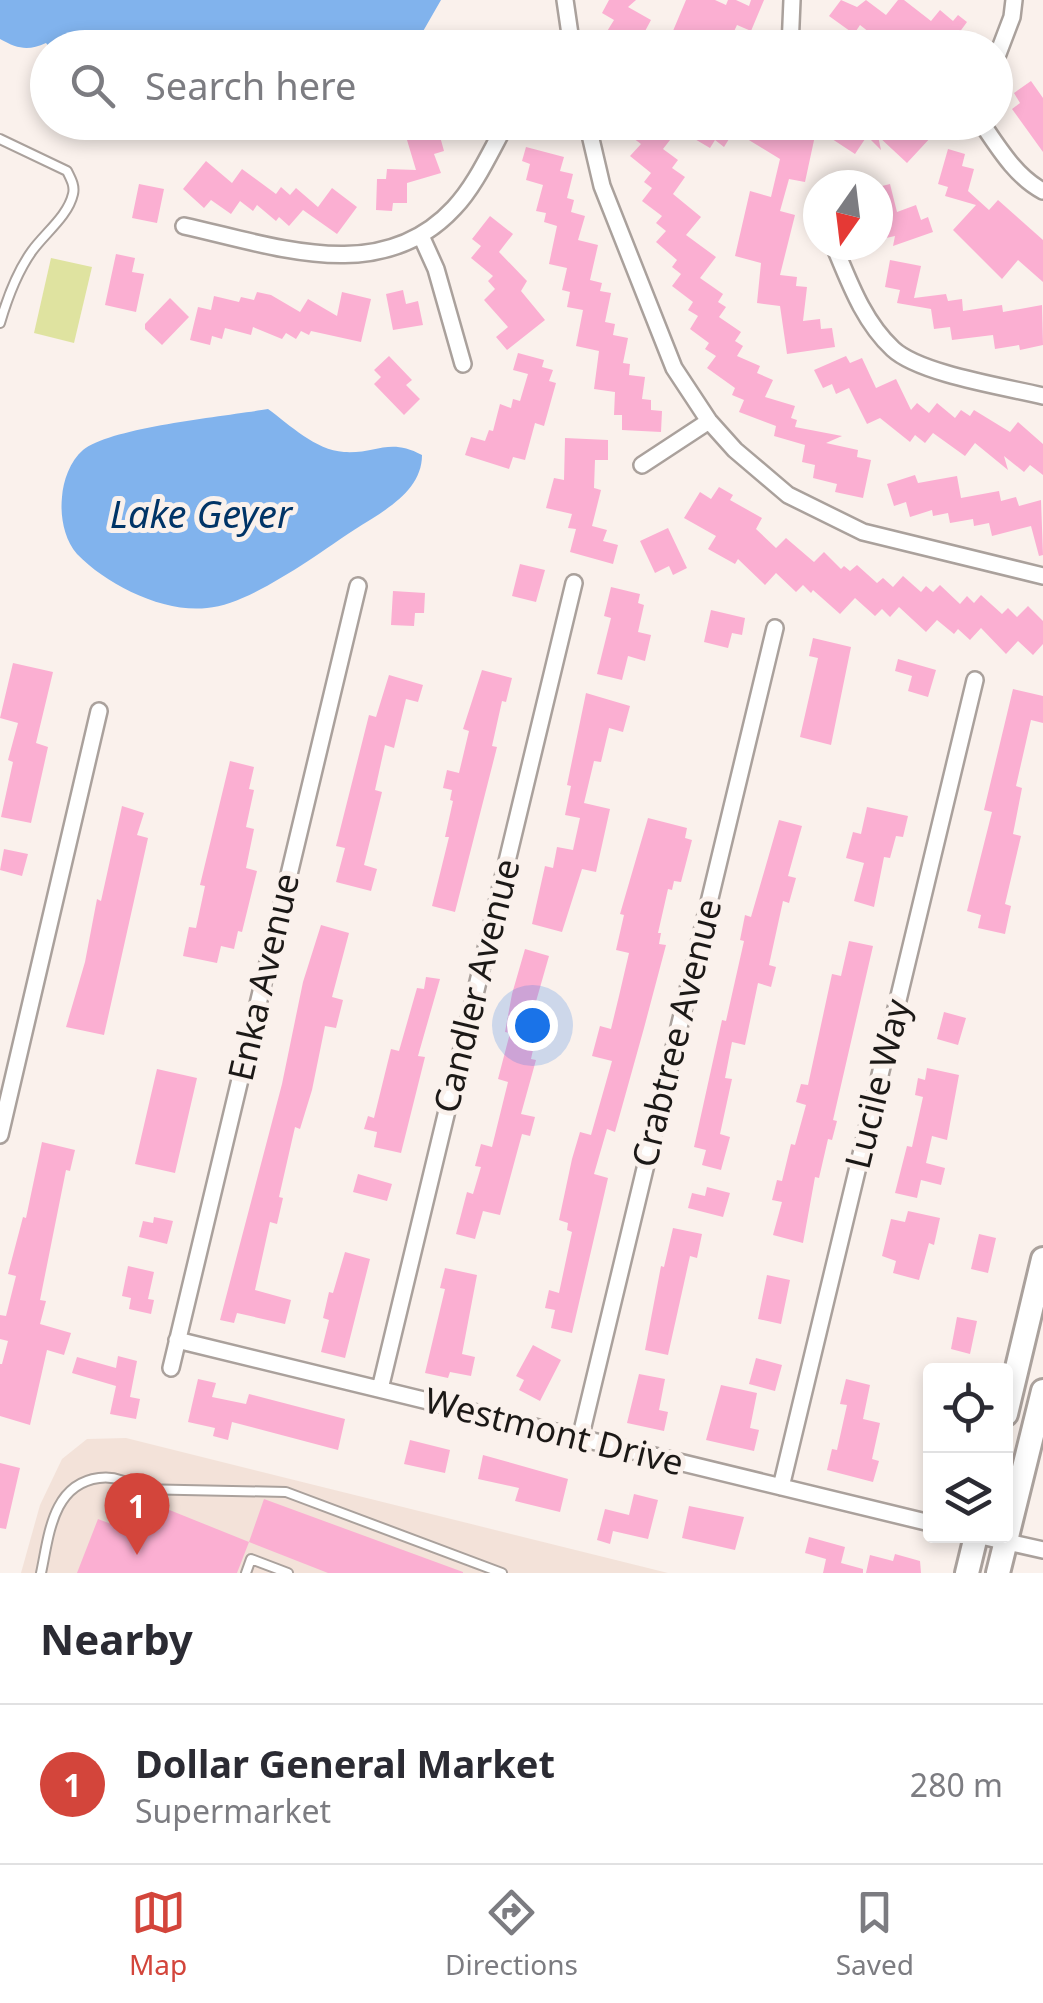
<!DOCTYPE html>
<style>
body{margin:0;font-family:"Noto Sans",sans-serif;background:#f2f2f3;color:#2b2b33}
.controls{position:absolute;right:30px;bottom:30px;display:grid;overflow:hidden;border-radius:10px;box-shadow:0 5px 15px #0003}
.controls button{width:90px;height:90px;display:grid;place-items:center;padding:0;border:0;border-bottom:2px solid #e1e1e2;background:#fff;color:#2b2b33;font:50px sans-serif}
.compass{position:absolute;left:803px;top:170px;width:90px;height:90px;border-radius:50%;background:#fff;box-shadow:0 5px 15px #0003;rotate:194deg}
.you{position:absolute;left:532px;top:1025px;width:35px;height:35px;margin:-25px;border:8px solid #fff;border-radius:50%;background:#1a73e8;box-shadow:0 0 0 15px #1a73e833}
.badge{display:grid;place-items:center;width:65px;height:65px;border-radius:50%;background:#d3453b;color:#fff;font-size:32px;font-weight:700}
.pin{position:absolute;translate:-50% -82px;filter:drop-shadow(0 2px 5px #0008)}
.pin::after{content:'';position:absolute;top:52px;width:35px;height:30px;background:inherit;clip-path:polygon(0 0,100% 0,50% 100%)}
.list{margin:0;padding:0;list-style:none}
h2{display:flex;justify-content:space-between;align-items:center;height:130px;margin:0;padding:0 40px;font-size:42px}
h2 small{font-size:32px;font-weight:400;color:#7c7c81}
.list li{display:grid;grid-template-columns:65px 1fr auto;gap:30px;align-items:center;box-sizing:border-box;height:160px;padding:0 40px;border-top:2px solid #e1e1e2}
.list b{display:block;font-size:38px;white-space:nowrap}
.list p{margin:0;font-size:32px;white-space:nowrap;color:#7c7c81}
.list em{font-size:32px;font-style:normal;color:#7c7c81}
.icon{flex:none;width:55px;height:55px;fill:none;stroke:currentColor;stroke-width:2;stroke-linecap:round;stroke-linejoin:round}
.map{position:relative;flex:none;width:1043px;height:1573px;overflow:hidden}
.search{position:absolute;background:#fff;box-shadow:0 5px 15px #0003;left:30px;right:30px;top:30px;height:110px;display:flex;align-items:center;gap:25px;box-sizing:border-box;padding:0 35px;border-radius:55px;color:#7c7c81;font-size:38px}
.sheet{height:290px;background:#fff}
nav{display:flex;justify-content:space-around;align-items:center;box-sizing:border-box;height:140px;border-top:2px solid #e1e1e2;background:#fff;font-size:28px;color:#7c7c81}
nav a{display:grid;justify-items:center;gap:5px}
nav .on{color:#d3453b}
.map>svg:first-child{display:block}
.built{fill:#f3e2d9}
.green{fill:#dfe3a0}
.water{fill:#81b3ed}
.building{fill:#fbafd2}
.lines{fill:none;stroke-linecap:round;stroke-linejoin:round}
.lane-casing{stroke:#aaa19c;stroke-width:12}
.street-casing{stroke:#aaa19c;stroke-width:20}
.secondary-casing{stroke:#aaa19c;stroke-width:28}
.lane{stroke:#fff;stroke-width:8}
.street{stroke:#fff;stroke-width:15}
.secondary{stroke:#fff;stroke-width:22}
.labels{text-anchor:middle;stroke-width:10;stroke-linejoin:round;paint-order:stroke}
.street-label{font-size:35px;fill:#1c1917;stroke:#faf1ec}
.water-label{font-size:38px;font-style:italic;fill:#003467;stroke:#faf1ec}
</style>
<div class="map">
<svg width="1043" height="1573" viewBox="0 0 1043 1573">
<rect width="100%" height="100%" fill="#faf1ec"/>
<path class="built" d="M126,1438L668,1573H21L40,1505L62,1459L87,1439Z"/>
<path class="green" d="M51,258L92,267L74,343L34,333Z"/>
<path class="water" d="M0,0H441L418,40L406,47L50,48L46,43C28,51 18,49 0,39Z
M268,409C290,425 315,450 344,452C377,454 389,437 422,455C422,492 382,512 354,530C316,555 251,604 207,608C163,613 107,585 77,554C64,539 60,516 62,497C63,481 70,461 83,450C111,427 227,416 268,409Z"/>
<path class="building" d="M609,0H636L628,7L651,20L636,48L606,33L614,20L602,13Z
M686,0H715L726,5L728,0H736L749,6L751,0H764L751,31L737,25L730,40L709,31L706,37L693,31L688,45L670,38Z
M841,0L857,7L866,0L886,15L898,0H904L931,21L940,10L953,21L958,15L967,22L948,48H923L910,37L906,42L897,35L888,47L860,25L854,34L829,16Z
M1031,81L1043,98V152L1012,109L1020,103L1014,93Z
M421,122H436L444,151L434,154L441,173L407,183V203H393L392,211L376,210L377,179H386L387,169L416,170L404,130Z
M646,122H673L663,134L670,140L663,149L678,160L672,168L685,177L673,194L701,217L686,235L716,257L700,278L723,294L718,302L726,307L719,317L741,332L735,341L743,346L737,356L760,366L757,373L773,380L765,397L795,406L791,418L797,420L795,427L842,436L826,443L858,450L857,457L871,460L863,498L835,492L837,484L813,478L815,465L802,462L805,445L774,436L776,426L739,412L744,400L732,395L735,388L707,368L716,356L705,349L709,343L690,329L698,316L688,310L693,302L672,286L681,274L672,267L677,260L656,242L666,231L656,223L662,216L642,201L652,188L644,182L651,173L630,156L641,144L633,138Z
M702,122H779L816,131L805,182L789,179L780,211L795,215L780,275L797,277L796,286L807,287L803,321L820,319L821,329L832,328L835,347L787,354L780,306L757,303L761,263L735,256L750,191L771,197L780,159L734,131L724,147L715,140L710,148L693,138Z
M839,122H918L932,136L907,163L878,136L881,150L867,136L855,154L829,137Z
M526,147L564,157L560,171L573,174L567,198L574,200L571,212L585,216L578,240L598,245L590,280L602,283L600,291L611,293L605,322L615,324L613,335L628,338L623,363L630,364L629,375L645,377L642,399L651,400V410L662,411L661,432L622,430V415H614L615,392L594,389L599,351L576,346L583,310L567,307L570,292L562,290L567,268L549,264L557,226L544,222L546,213L536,211L543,185L526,180L530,164L522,161Z
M948,149L965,154L962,166L974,169L968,191L989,210L998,200L1043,240V282L1018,260L1002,279L953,230L976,205L945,196L948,187L938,184Z
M206,161L232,183L242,169L276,194L281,187L290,195L296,188L318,207L332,188L357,207L337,234L303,210L289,226L279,217L276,221L257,205L253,211L240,201L231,214L211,200L204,208L183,189Z
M139,184L164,189L157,223L132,218Z
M890,184L897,212L916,205L921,220L928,217L933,232L893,246L895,236L886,238L878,215V187Z
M490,216L513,234L499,252L527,281L521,291L545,320L507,350L496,337L508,327L484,300L495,289L488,281L493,276L471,258L481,246L472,239Z
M116,254L135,258L132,272L144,274L136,312L105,305Z
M890,260L921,266L914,298L946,294L948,301L962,299L963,311L1002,305L1003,312L1042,305L1043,345L1020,350L1019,345L995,349L993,335L952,340L950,327L934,329L931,309L897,303L900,290L885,287Z
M403,290L406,304L418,301L423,325L393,330L386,294Z
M257,292L271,295L300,312L308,299L337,316L342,292L371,299L361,342L311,331L309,335L301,331L296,339L286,333L282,339L253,327L251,335L225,328L222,339L212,336L210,345L190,340L198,307L211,310L214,296L239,302L241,297L254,300Z
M170,298L189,317L162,345L145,329V324Z
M518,353L544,360L542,367L553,370L549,381L556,383L544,426L535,423L525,460L513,457L509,469L465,455L471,437L485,441L489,430L493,431L500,404L511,408L513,399L520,401L528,374L513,370Z
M389,356L412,380L406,385L420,399L404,415L374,384L381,377L374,370Z
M846,356L850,363L862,358L876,388L896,379L911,410L917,403L929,413L937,403L955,418L961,410L970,416L974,410L1010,432L1018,422L1043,444V475L1030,465L1024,472L1004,456L1008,470L975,443L965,456L933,433L925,443L915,435L910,442L880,418L867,424L849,388L836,394L832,384L823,388L814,370Z
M565,438L608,440V460H595L594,488L601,490L592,526L607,530L603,541L618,545L613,564L570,552L576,529L568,528L572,514L546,508L554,478L564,480Z
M915,475L918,483L957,476L961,498L999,491L1001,501L1016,497L1019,506L1041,500L1043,555L1039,556L1031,526L992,536L989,523L974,526L973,519L950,523L948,513L933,516L932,510L910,517L906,502L894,506L887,484Z
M719,487L733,495L730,500L762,518L756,529L776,548L786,538L814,562L824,552L841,569L844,566L850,571L857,565L877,583L883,578L893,587L903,576L921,592L926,586L933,592L940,585L960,604L967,596L974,603L981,595L1002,614L1008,608L1017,617L1028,606L1043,621V644L1033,655L1018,641L1006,654L981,628L970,640L958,629L954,634L937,620L926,632L899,607L890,617L882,609L875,616L855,598L840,614L813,590L811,593L803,585L796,592L776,573L765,585L738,559L735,564L708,549L716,536L684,518L700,492L711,499Z
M668,528L687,568L673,575L669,566L655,573L640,541Z
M520,564L545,570L536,602L512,596Z
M611,587L640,594L638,603L644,605L638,632L651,635L645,661L628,656L622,680L597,674L611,618L604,616Z
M393,591L425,593L424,613H415L414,626L391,625Z
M711,610L745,618L742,635L732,633L728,648L704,642Z
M813,638L851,647L831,745L800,737L818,658L809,656Z
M898,659L936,670L928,697L908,691L912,676L895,671Z
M13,663L53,672L36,743L48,747L31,823L1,817L13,762L8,760L18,723L0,718Z
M482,670L512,678L506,702L502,701L492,746L497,747L455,912L432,906L449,837H445L453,801L450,800L452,790L443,788L447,770L459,773L469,731L463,729Z
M389,675L423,685L418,702L406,699L394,748L385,745L375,790L382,792L364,865L377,869L371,891L336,882L345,848L336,846L369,715L376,717Z
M1013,689L1043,696V723L1031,720L1016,786L1022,788L1013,834L1021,836L1005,904L1011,906L1005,934L978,928L981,915L967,911L992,812L984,810Z
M586,693L630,706L623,732L609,728L601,762L594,761L584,803L610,809L596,872L582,869L562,932L532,924L545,866L553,868L557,847L573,850L580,818L565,815L571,786L567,785Z
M230,761L254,767L249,789L254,790L246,827L254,829L246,868L257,871L242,932L238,931L234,949L221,946L217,963L183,956L189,927L196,928L205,886L200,885Z
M122,806L144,813L137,835L148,838L104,1035L66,1027L85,962L97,899L101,901Z
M867,807L908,816L903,837L896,836L890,858L884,857L874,907L854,901L864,863L846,858L853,832L861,834Z
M648,818L687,828L685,838L692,840L681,882L674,881L672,890L668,889L658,933H661L659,944L666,945L644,1028L615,1132L607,1129L594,1174L608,1178L572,1333L551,1328L555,1310L545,1308L549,1290L559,1293L572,1232L567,1230L568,1223L559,1220L572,1159L580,1132L591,1135L612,1061L592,1056L600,1026L611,1029L619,996L629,953L616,950L624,915L620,914Z
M779,820L802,826L788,876L796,878L789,903L783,901L769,965L776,967L771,987L758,983L745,1045L732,1042L725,1078L732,1079L720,1134L730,1137L721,1170L702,1165L706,1150L694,1147L722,1020L726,1021L744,941L740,940L745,915L751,917Z
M4,849L28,854L22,876L0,870Z
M321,925L349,933L332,997L343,1000L336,1028L325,1026L312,1090L300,1129L295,1127L279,1197L283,1198L277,1224L270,1222L255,1290L291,1300L285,1324L237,1313L234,1323L220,1320L282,1084L303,982Z
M849,941L873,946L833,1120L837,1121L832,1140L828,1139L819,1178L815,1177L803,1243L773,1235L782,1202L772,1200L777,1180L782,1181L791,1144L795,1145L806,1105L796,1102L801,1084L808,1085L832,974L841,976Z
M525,949L549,956L533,1012L541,1014L531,1059L536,1060L521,1114L535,1117L530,1136L522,1134L500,1215L483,1211L475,1239L456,1234L467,1192L473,1194L481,1167L475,1166L481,1144L492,1147L508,1082L498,1079L510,1033L505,1032L512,994Z
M426,977L440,979L418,1056L425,1057L401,1153L374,1147L377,1132L364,1129L368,1116L374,1118L391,1049L399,1051L417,988L424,989Z
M944,1012L966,1018L958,1045L937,1039Z
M927,1068L959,1075L947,1140L932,1136L926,1163L945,1168L941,1185L921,1180L917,1198L895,1193L907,1146L912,1147L923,1097L915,1095L918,1078L925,1080Z
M157,1069L197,1078L175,1173L135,1164Z
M42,1142L75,1150L70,1171L66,1170L40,1300L46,1301L40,1324L71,1333L64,1355L47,1350L30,1425L0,1416V1364H2L8,1341L0,1339V1315L6,1316L16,1276L8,1274L23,1217L26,1218Z
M358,1174L392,1184L387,1201L353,1192Z
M707,1187L730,1193L723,1217L688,1208L692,1193L705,1196Z
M908,1211L940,1218L934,1245L929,1243L919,1280L893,1273L896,1261L882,1256L891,1219L905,1222Z
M154,1217L173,1221L167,1244L139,1237L143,1221L153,1223Z
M673,1228L702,1234L697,1258L690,1256L668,1355L645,1350L661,1266L664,1267Z
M979,1234L996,1238L988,1273L971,1269Z
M345,1252L370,1259L345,1358L321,1352L329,1320L323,1318L329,1292L333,1293Z
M128,1266L154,1272L148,1299L154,1300L151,1314L129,1309L131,1298L122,1296Z
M445,1268L477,1275L462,1354L475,1357L471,1376L450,1372L448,1378L425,1373L445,1289L440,1288Z
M767,1275L790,1280L781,1324L758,1319Z
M957,1317L977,1321L970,1354L951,1349Z
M533,1345L561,1360L540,1401L519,1390L524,1380L516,1376Z
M118,1356L137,1361L130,1397L140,1399L136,1419L110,1414L116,1386L72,1373L77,1357L116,1368Z
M756,1358L782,1365L775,1391L749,1384Z
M639,1374L665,1379L659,1410L668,1412L664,1431L627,1423Z
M198,1379L216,1383L212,1397L246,1404L249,1394L345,1419L338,1450L232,1422L228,1440L213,1436L215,1428L188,1422Z
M846,1379L870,1385L863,1419L880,1423L872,1459L879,1461L873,1482L827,1470L832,1449L837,1450L847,1405L840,1404Z
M721,1385L757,1393L750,1428L759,1430L754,1451L706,1440Z
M410,1440L450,1450L445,1473L404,1464Z
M483,1455L568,1479L560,1512L515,1501L519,1488L478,1479Z
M0,1463L20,1468L6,1529L0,1528Z
M634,1494L658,1500L648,1539L613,1531L610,1544L597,1540L605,1509L629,1515Z
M264,1499L463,1572V1573H328L249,1542Z
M157,1505L249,1542L237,1573H77L98,1519L145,1537Z
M689,1506L744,1517L735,1550L682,1538Z
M809,1537L845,1547L841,1563L863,1569V1573H823L826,1559L805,1553Z
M895,1554L920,1561L921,1573H866L870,1555L893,1561Z"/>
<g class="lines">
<g class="lane-casing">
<path id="lane" d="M0,139L67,171C71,179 75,186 73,194C68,216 45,233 32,251C17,272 7,299 0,323
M41,1573C49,1536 52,1484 99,1478C113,1476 125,1480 136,1489L286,1492L502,1573
M246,1573L251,1559L288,1573"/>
</g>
<g class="street-casing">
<path id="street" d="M565,0L572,48
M790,48L792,0
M996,59L1012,17L1014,0
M587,122L602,186L674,368L709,421L735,450L788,495L863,532L1043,576
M981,122C998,147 1016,177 1043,191
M184,226C275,246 381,287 454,208C476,185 491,150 507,122
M422,238L436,269L463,364
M835,248C850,284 864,322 893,349C920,374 1006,387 1043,396
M642,465L709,421
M0,1135L99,711
M177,1340L930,1523
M171,1368L358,586
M380,1389L574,583
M580,1439L775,628
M781,1487L975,680
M981,1536L1043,1550"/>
</g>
<g class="secondary-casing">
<path id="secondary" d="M1006,1414L1043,1259
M967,1573L976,1536
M998,1573L1043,1391"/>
</g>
<use href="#lane" class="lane"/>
<use href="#street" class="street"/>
<use href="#secondary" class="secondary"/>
</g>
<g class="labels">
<g class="street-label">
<text transform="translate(264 977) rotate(-77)" y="12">Enka Avenue</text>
<text transform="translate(477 986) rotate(-76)" y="12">Candler Avenue</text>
<text transform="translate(677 1033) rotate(-76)" y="12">Crabtree Avenue</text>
<text transform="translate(878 1084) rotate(-76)" y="12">Lucile Way</text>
<text transform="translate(554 1432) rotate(14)" y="12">Westmont Drive</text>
</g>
<g class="water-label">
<text x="201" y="528">Lake Geyer</text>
</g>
</g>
</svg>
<div class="controls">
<button><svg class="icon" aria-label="locate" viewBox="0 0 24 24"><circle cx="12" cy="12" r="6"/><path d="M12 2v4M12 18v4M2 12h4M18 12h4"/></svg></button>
<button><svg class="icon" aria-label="layers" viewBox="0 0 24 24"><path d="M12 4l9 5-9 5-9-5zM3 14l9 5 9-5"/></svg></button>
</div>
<svg class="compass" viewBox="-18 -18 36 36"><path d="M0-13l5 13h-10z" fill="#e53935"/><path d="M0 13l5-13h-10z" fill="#7c7c81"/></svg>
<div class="you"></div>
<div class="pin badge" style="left:137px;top:1555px">1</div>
<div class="search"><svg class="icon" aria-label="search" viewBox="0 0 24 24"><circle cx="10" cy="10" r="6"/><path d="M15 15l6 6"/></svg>Search here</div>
</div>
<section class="sheet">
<h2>Nearby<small></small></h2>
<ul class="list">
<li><span class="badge">1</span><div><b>Dollar General Market</b><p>Supermarket</p></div><em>280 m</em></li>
</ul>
</section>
<nav>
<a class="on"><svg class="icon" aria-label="map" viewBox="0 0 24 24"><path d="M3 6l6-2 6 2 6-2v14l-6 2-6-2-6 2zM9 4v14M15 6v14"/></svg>Map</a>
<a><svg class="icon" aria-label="directions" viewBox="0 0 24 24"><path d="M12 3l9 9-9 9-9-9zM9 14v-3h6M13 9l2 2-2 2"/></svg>Directions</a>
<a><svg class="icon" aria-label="saved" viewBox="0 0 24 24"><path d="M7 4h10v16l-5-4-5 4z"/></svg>Saved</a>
</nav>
